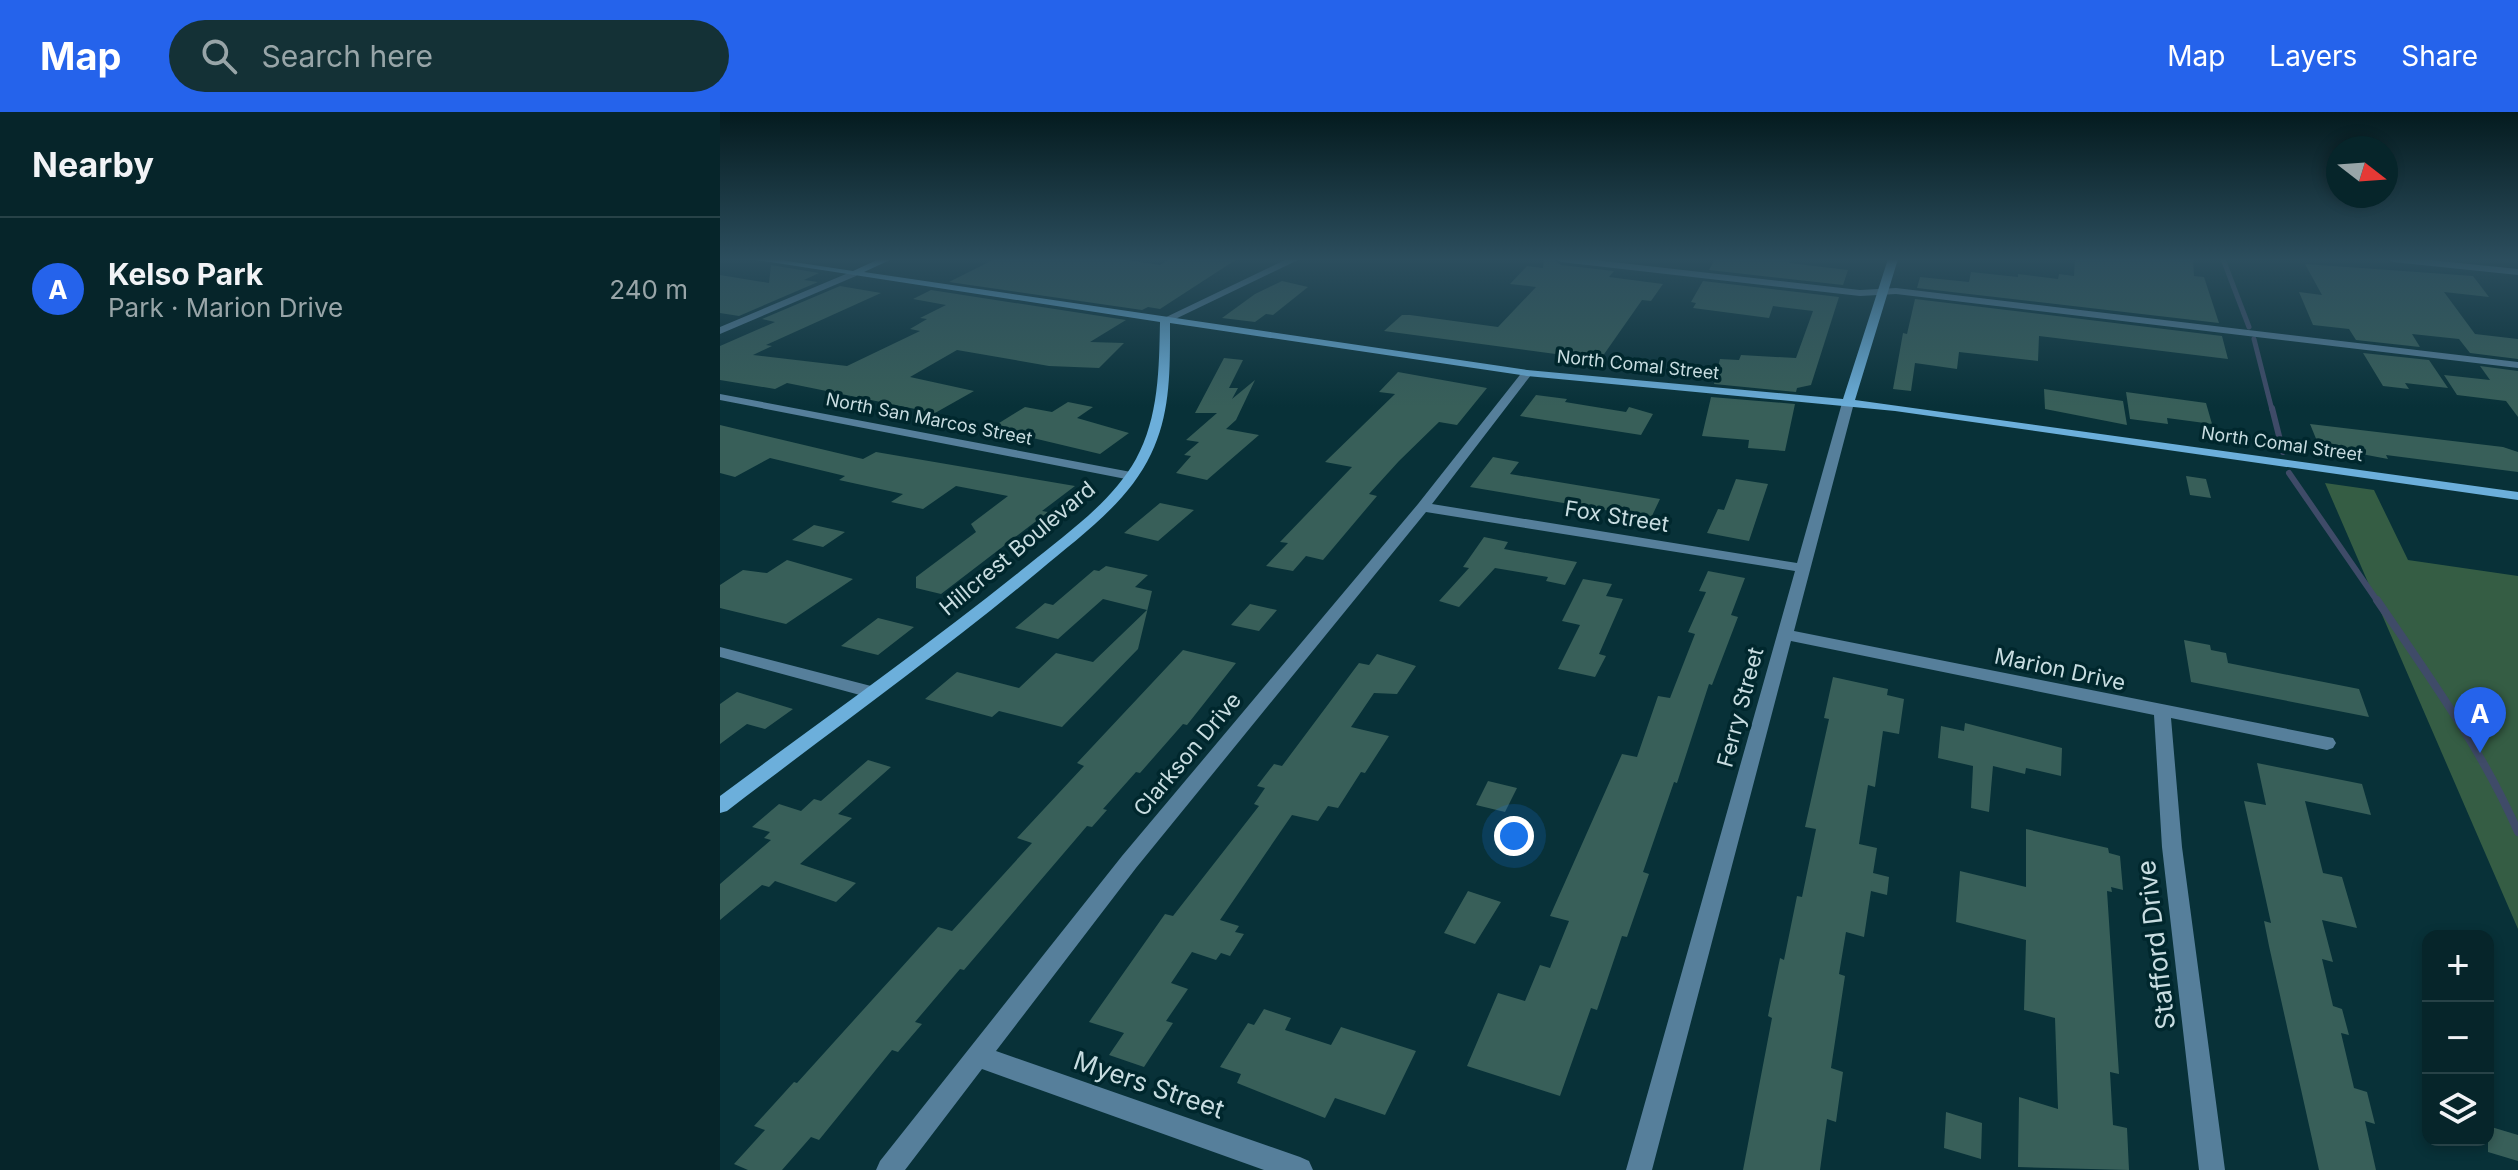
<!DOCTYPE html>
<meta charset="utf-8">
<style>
body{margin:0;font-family:Inter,sans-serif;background:#143136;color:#f1f3f6}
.controls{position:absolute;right:24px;bottom:24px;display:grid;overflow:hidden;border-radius:16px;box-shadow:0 4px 12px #0003}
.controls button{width:72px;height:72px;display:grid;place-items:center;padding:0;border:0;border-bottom:2px solid #274247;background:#06252a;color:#f1f3f6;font:40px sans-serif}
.compass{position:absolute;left:1606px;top:24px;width:72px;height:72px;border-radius:50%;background:#06252a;box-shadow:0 4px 12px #0003;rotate:107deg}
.you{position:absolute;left:794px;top:724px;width:28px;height:28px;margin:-20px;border:6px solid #fff;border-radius:50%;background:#1a73e8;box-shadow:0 0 0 12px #1a73e833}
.badge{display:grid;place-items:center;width:52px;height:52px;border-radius:50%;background:#2563eb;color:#fff;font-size:26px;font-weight:700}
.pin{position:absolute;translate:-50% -66px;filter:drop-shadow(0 2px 4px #0008)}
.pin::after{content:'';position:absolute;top:42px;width:28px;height:24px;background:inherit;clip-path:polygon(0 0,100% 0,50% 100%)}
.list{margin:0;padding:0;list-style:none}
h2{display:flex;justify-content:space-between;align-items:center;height:104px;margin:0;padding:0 32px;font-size:34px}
h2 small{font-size:26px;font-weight:400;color:#98a5a8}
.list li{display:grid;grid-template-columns:52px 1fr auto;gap:24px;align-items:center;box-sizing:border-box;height:144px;padding:0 32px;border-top:2px solid #274247}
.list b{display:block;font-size:30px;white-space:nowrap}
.list p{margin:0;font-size:26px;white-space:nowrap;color:#98a5a8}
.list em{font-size:26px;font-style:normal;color:#98a5a8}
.icon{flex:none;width:44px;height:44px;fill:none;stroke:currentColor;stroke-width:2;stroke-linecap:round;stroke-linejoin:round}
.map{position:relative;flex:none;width:1798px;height:1058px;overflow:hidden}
header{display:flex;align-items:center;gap:48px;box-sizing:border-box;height:112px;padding:0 40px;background:#2563eb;color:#fff}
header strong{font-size:38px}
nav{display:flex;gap:44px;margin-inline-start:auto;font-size:28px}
.search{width:560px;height:72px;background:#143136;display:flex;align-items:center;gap:20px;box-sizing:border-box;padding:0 28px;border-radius:44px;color:#98a5a8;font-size:30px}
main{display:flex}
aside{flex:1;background:#06252a}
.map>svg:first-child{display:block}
.green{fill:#355d44}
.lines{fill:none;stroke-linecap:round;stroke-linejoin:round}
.stream-far2{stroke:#3f4b68;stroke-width:5}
.stream-far1{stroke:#3f4b68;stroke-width:6}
.stream{stroke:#3f4b68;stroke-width:8}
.building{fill:#385f59}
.street{fill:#567f9b;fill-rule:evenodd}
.secondary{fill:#6cafdb;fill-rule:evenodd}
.labels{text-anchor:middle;stroke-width:7;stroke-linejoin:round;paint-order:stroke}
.far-street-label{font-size:18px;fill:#c8dde1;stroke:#00272d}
.street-label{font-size:22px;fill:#c8dde1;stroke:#00272d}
.near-street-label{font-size:26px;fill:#c8dde1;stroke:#00272d}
</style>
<header>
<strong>Map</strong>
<div class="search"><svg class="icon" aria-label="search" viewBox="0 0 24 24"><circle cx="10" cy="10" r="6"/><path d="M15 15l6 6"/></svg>Search here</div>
<nav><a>Map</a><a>Layers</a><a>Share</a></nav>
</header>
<main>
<aside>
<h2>Nearby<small></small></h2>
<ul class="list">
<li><span class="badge">A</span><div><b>Kelso Park</b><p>Park · Marion Drive</p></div><em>240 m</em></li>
</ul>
</aside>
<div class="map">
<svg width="1798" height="1058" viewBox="0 0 1798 1058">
<rect width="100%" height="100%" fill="#083138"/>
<path class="green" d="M1605,371L1654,378L1688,448L1798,464V817Z"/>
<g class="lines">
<path class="stream-far2" d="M1503,147L1529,215
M1534,227L1552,298"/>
<path class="stream-far1" d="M1552,296L1563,340
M1569,361L1658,490"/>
<path class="stream" d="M1657,488C1708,563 1762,637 1798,720"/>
</g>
<path class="building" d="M275,147H400L440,153L450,147H517L440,197L428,195L422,198L229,170Z
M824,147H833L841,153L894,159L889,165L943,172L931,189L922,188L880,248L664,219L682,203H690L778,215L816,175L790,172L807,154L823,156Z
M995,147H1071L1069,151L1128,158L1123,173L989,158Z
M1355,147H1473L1474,164L1484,165L1499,211L1197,176L1200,165L1249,170L1251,160L1298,165V162L1338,167L1339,162L1354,164Z
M1585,152L1753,164L1769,185L1724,180L1755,222L1798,227V247L1750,241L1739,227L1692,222L1700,235L1636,228L1629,217L1593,213L1579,180L1602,183Z
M51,153L99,161L84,168L98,170L19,204L0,201V163L49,171Z
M562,169L588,175L553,203L546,202L535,210L502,206L535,182Z
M983,169L1119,185L1091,273L1077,276L1076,280L994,272L1000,247L1019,248L1021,243L1076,246L1093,199L1053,194L1049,206L973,196L976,191L971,190Z
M120,174L161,181L46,233L52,234L33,243L127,254L200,219L190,217L207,207L200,206L226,193L193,187L211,178L406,208L370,230L404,231L379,256L329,254L237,238L190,265L254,279L215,301L67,271L55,277L0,268V234L55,210L42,207Z
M1195,187L1502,224L1508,247L1319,224L1318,249L1239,240L1237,257L1195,251L1191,279L1173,277L1183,221L1187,222Z
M1643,241L1709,248L1728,276L1685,271L1689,277L1663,274Z
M504,246L523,248L509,276H518L512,287L535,268L516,308L506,317L539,323L487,368L456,361L471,344L464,343L479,330L466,328L497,301H475Z
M1760,254L1798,259V305L1786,289L1737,283L1724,263L1770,268Z
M678,260L767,276L737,313L719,310L679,349L649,382L657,384L603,448L586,444L573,459L546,454L568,431L560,430L632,355L605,350L675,282L659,280Z
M1324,277L1403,289L1407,313L1325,297Z
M1406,280L1486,291L1492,312L1447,306L1448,312L1410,307Z
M816,283L847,287L845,290L906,300L909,295L933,302L921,323L800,304Z
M991,285L1075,292L1065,339L1028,336L1029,328L982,324Z
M348,290L373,295L357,306L409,321L380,342L271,316L305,295L332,300Z
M1590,312L1783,335L1798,340V360L1666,343L1668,347L1599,334Z
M0,313L143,347L156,340L355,374L322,399L328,400L221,482L196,476V465L256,420L251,412L288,384L236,374L203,397L171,390L183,382L119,368L125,364L50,346L15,365L0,361Z
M773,345L799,350L790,362L940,387L931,406L750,375Z
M1466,364L1486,367L1491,386L1470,383Z
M1016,367L1048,372L1029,429L987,421L998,397L1004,398Z
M440,391L474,398L438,429L404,421Z
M94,413L125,420L103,435L72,428Z
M764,425L788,430L784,437L857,450L845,473L826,469L828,465L775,456L739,495L719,489L749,456L743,455Z
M67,448L133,467L66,512L0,496V473L23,458L47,461Z
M386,454L428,463L415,475L432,479L418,537L342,615L279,599L272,605L205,587L237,560L299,576L336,541L373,550L427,498L383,487L338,527L295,516L325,491L333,493L374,458L379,459Z
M988,459L1025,466L1011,503L1018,505L992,573L989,572L957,671L954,670L923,760L929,762L907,825L902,824L877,898L871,896L840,984L747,954L778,881L805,889L820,853L830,856L849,809L830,804L902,642L917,645L938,584L950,586L975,522L968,520L986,480L979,479Z
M863,467L892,472L886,484L903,487L879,542L886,544L875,565L838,557L860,513L842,509Z
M530,492L557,498L539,519L511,513Z
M158,506L194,515L158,543L121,534Z
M1464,528L1490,533L1491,538L1506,541L1508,551L1639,577L1649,605L1471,570Z
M463,538L516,551L467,613L463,612L420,661L416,660L383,697L387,698L372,715L367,714L244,858L240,857L195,910L202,912L178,940L172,938L99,1028L91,1025L62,1058H28L14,1052L45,1018L34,1014L74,970L77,971L218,815L232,819L312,731L297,726L364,654L357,651Z
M657,542L696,554L677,582L654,581L631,615L669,624L645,661L641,660L618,696L608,694L598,709L572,703L500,808L519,814L515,820L524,822L510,844L501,841L496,848L472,840L451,871L468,877L446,909L453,911L424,955L389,943L404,921L369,910L445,802L453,804L539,694L534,692L545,676L537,674L554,652L562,654L639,551L649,553Z
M1113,565L1168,577L1167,583L1184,587L1179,622L1163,619L1155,675L1148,673L1139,732L1157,736L1153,761L1169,765L1167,783L1151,779L1144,825L1126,820L1119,862L1125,864L1111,956L1123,960L1116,1010L1107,1007L1100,1058H1023L1052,906L1048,904L1060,846L1064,848L1077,784L1082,785L1096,717L1085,715L1109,607L1104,606Z
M17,580L73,597L45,617L27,612L0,632V592Z
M1245,611L1342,636L1341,664L1306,656L1305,662L1273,654L1269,700L1251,696L1253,654L1218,646L1221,614L1244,619Z
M148,648L171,655L118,702L132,706L80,752L136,771L116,790L55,769L49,775L42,773L0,808V772L51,728L44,726L50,720L32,715L59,692L81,699L94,687L101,689Z
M1537,651L1642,672L1651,703L1585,689L1603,761L1622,765L1637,816L1602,808L1613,850L1602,847L1613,894L1622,897L1629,923L1621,921L1634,976L1647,980L1655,1012L1645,1009L1656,1058H1599L1549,834L1544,809L1551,811L1524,689L1546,693Z
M768,669L797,676L785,700L756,693Z
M1306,717L1388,736L1389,741L1400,744L1403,778L1391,775L1392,780L1387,779L1399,962L1390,960L1393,1013L1407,1016L1409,1058L1298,1055L1299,985L1338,997L1335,906L1304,898L1306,828L1236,810L1240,759L1306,775Z
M748,779L781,790L755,832L724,821Z
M544,897L571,906L565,918L611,933L621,915L696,939L665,1003L615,986L605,1006L517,971L521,962L500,955L528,911L534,913Z
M1226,1000L1262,1011L1261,1047L1224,1036Z
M1768,1014L1798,1023V1049L1768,1040Z"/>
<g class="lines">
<path class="street" d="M567,147H580L449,210L440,208Z
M836,147H866L1140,178L1176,176L1798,250V256L1176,182L1140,184L841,150Z
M1668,147H1700L1798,157V163L1673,150Z
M133,159L138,162L136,164L0,222V215Z
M807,258L813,261L811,263L712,392L1077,451L1122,291L1124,289H1132L1134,291L1074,519L1613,626L1616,631L1613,636L1607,638L1451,606L1462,735L1505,1058H1479L1442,735L1434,603L1071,529L932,1058H906L1075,459L706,400L416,756L276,939L580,1045L589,1049L593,1058H544L262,957L185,1058H156L160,1049L402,744L698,392L803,259Z
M0,282L411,360L418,364L411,368L0,288Z
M0,535L151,574L157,576L159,580L157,584L151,586L0,545Z"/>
<path class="secondary" d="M30,147H54L133,159L159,147H172L144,160L807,258L1123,287L1168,147H1178L1135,288L1798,380V388L1175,299L807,264L450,211C450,256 451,301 431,342C408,391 359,425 319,459C218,543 111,619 7,699L0,701V684C103,607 208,534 308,453C346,422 392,390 416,347C439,305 439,256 440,210Z"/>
</g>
<linearGradient id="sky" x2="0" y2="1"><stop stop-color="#041b1f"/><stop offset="0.5" stop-color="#2c4e5e"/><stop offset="1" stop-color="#2c4e5e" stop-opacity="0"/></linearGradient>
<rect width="1798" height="295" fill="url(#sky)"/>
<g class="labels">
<g class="far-street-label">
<text transform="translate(918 253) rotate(6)" y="6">North Comal Street</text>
<text transform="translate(209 307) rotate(11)" y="6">North San Marcos Street</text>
<text transform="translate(1562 332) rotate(8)" y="6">North Comal Street</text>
</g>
<g class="street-label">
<text transform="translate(897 404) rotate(9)" y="8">Fox Street</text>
<text transform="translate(297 436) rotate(-40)" y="8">Hillcrest Boulevard</text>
<text transform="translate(1340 557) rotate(12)" y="8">Marion Drive</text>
<text transform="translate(1020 595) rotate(-75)" y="8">Ferry Street</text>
<text transform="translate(467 642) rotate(-50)" y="8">Clarkson Drive</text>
</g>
<g class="near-street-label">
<text transform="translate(1436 833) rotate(-97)" y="9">Stafford Drive</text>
<text transform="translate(429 973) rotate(19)" y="9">Myers Street</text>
</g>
</g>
</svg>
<div class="controls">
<button>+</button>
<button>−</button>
<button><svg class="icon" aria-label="layers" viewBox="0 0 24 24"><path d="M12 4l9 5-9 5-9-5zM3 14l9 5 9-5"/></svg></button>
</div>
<svg class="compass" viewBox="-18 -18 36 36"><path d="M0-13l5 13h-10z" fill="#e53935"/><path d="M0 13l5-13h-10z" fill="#98a5a8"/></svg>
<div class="you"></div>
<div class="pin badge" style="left:1760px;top:641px">A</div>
</div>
</main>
